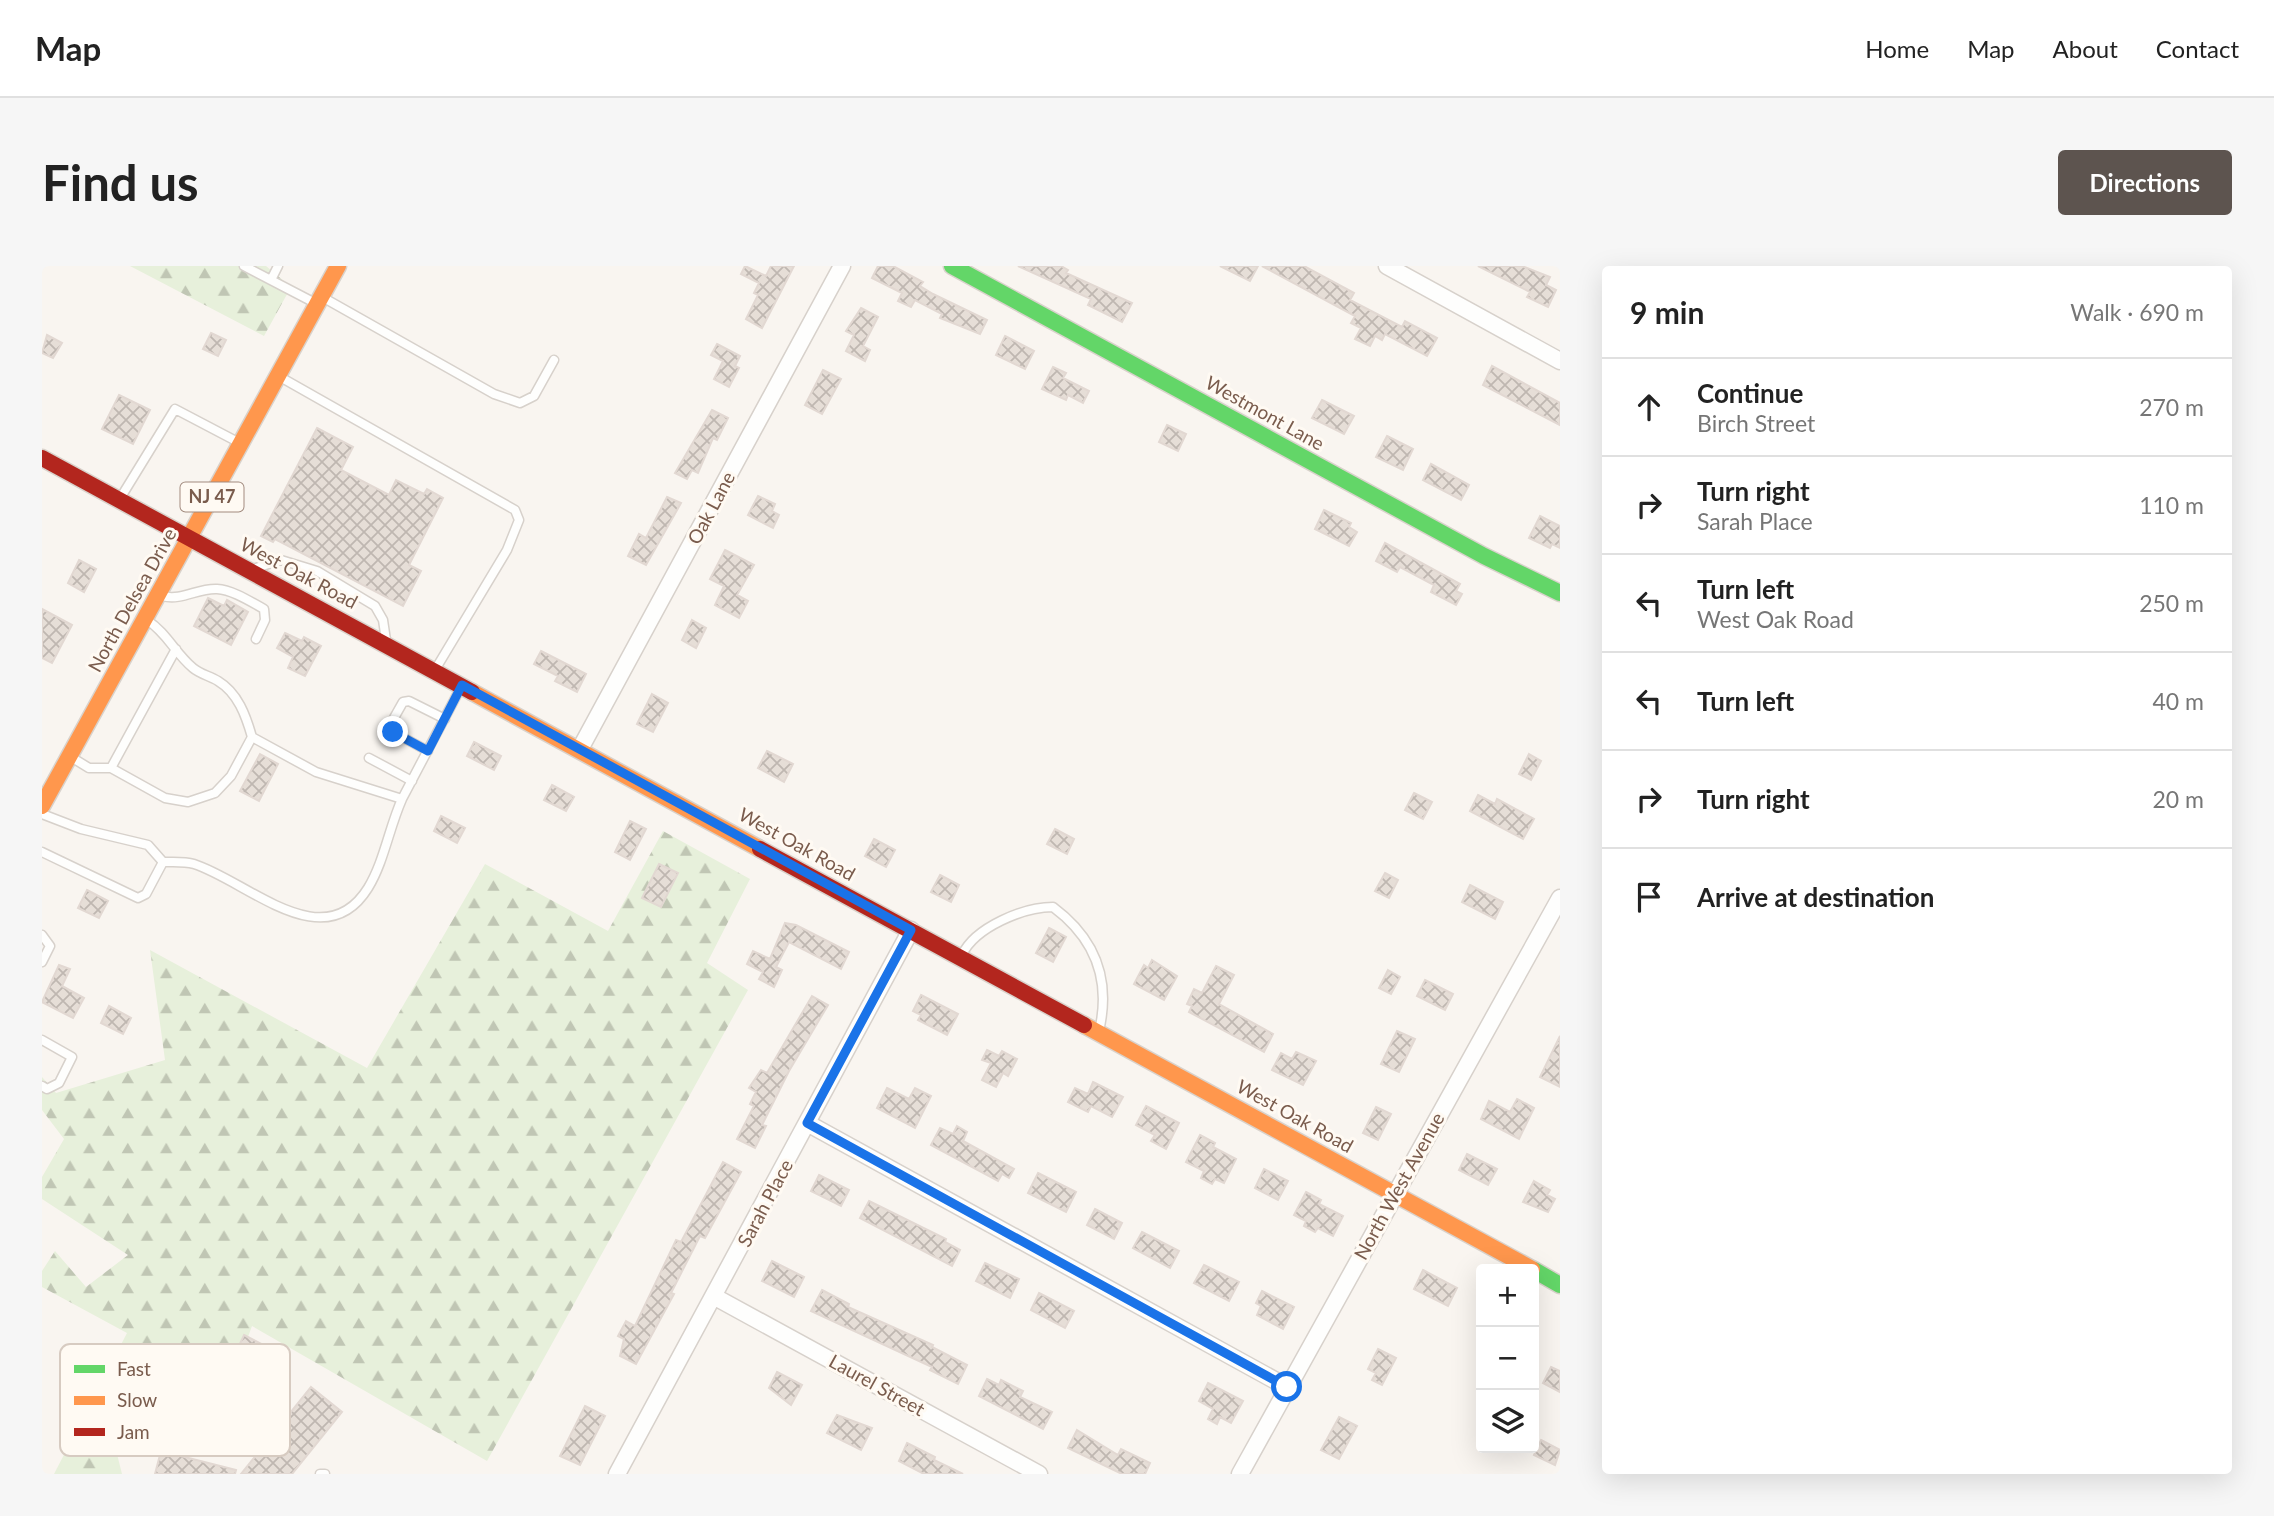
<!DOCTYPE html>
<meta charset="utf-8">
<style>
body{margin:0;font-family:Lato,sans-serif;background:#f6f6f6;color:#222}
.controls{position:absolute;right:21px;bottom:21px;display:grid;overflow:hidden;border-radius:7px;box-shadow:0 7px 28px #0002}
.controls button{width:63px;height:63px;display:grid;place-items:center;padding:0;border:0;border-bottom:2px solid #e0e0e0;background:#fff;color:#222;font:35px sans-serif}
.stop{position:absolute;width:21px;height:21px;margin:-16px;border:5px solid #1a73e8;border-radius:50%;background:#fff}
.stop.end{background:#1a73e8;border-color:#fff;box-shadow:0 2px 7px #0008}
.list{margin:0;padding:0;list-style:none}
h2{display:flex;justify-content:space-between;align-items:center;height:91px;margin:0;padding:0 28px;font-size:30px}
h2 small{font-size:23px;font-weight:400;color:#767676}
.list li{display:grid;grid-template-columns:46px 1fr auto;gap:21px;align-items:center;box-sizing:border-box;height:98px;padding:0 28px;border-top:2px solid #e0e0e0}
.list b{display:block;font-size:26px;white-space:nowrap}
.list p{margin:0;font-size:23px;white-space:nowrap;color:#767676}
.list em{font-size:23px;font-style:normal;color:#767676}
.icon{flex:none;width:38px;height:38px;fill:none;stroke:currentColor;stroke-width:2;stroke-linecap:round;stroke-linejoin:round}
.map{position:relative;flex:none;width:1518px;height:1208px;overflow:hidden;border-radius:7px}
header{display:flex;align-items:center;gap:42px;box-sizing:border-box;height:98px;padding:0 35px;background:#fff;border-bottom:2px solid #e0e0e0}
header strong{font-size:33px}
nav{display:flex;gap:38px;margin-inline-start:auto;font-size:24px}
.intro{display:flex;align-items:center;justify-content:space-between;box-sizing:border-box;height:168px;padding:0 42px}
h1{margin:0;font-size:49px}
.button{padding:18px 32px;border-radius:7px;background:#5d544f;color:#fff;font-size:24px;font-weight:700}
main{display:flex;gap:42px;padding:0 42px}
aside{flex:1;background:#fff;border-radius:7px;box-shadow:0 7px 28px #0002}
.map>svg:first-child{display:block}
.forest{fill:url(#forest-firs)}
.building{fill:url(#building-cross-hatch);stroke:#e2d8d2;stroke-width:2}
.lines{fill:none;stroke-linecap:round;stroke-linejoin:round}
.lane-casing{stroke:#d7d1cb;stroke-width:11}
.street-casing{stroke:#d7d1cb;stroke-width:19}
.fast-casing{stroke:#d9d2cb;stroke-width:19}
.slow-casing{stroke:#d9d2cb;stroke-width:19}
.jam-casing{stroke:#d9d2cb;stroke-width:19}
.lane{stroke:#fefefd;stroke-width:8}
.street{stroke:#fefefd;stroke-width:16}
.fast{stroke:#63d668;stroke-width:16}
.slow{stroke:#ff974d;stroke-width:16}
.jam{stroke:#b3261e;stroke-width:16}
.route{stroke:#1a73e8;stroke-width:9}
.labels{text-anchor:middle;stroke-width:6;stroke-linejoin:round;paint-order:stroke}
.shield{fill:#fffaf3;stroke:#a28b7f;stroke-width:2}
.shield-label{font-size:18px;font-weight:bold;fill:#7a5c4d}
.street-label{font-size:19px;fill:#7a5c4d;stroke:#fffaf3}
.key{fill:#fffaf3;stroke:#d7cbc1;stroke-width:2}
.key-label{font-size:19px;fill:#7a5c4d}
</style>
<header>
<strong>Map</strong>
<nav><a>Home</a><a>Map</a><a>About</a><a>Contact</a></nav>
</header>
<div class="intro"><h1>Find us</h1><a class="button">Directions</a></div>
<main>
<div class="map">
<svg width="1518" height="1208" viewBox="0 0 1518 1208">
<defs>
<pattern id="forest-firs" width="22" height="20" patternUnits="userSpaceOnUse" patternTransform="scale(1.75)"><rect width="22" height="20" fill="#e7f0db"/><path d="M5 1l3.5 6h-7zM16 11l3.5 6h-7z" fill="#c0c6b4"/></pattern>
<pattern id="building-cross-hatch" width="8" height="8" patternUnits="userSpaceOnUse" patternTransform="scale(1.75)"><rect width="8" height="8" fill="#e6ded7"/><path d="M0 0l8 8M0 8l8-8" fill="none" stroke="#bfb7b1"/></pattern>
</defs>
<rect width="100%" height="100%" fill="#f9f5f0"/>
<path class="forest" d="M88,0H224L249,21L222,70Z
M621,565L708,613L665,697L706,724L445,1195L210,1060L187,1123L75,1188L80,1208H12L85,1067L0,1021V1005L13,985L44,1021L86,989L0,933V911L22,873L0,844V811L14,827L123,794L108,684L325,802L443,598L566,665Z"/>
<path class="building" d="M703,0L724,10L729,0H752L720,62L704,53L716,29L712,27L717,17L699,8Z
M836,0H851L881,16L878,20L891,28L945,54L938,68L898,52L900,48L873,34L869,41L856,35L860,27L830,12Z
M976,0H1019L1026,4L1024,7L1090,37L1080,56L1046,39L1049,33Z
M1178,0H1216L1208,15Z
M1220,0H1262L1312,27L1308,34L1360,61L1363,55L1395,72L1385,90L1343,68L1340,74L1333,70L1328,80L1313,73L1319,62L1309,57L1313,50Z
M1436,0H1480L1508,11L1504,19L1514,24L1506,41L1485,31L1488,26Z
M819,42L836,51L821,80L828,84L823,95L804,85L812,69L804,65Z
M169,67L184,74L176,90L161,83Z
M5,69L20,77L11,92L0,87Z
M963,70L992,85L983,103L954,89Z
M675,78L698,90L693,100L697,102L687,121L672,113L681,95L669,89Z
M1450,100L1518,137V159L1441,119Z
M1011,101L1024,107L1021,112L1047,125L1041,137L1026,129L1024,134L1000,123Z
M781,104L799,113L780,148L763,139Z
M77,129L108,144L91,178L60,163Z
M1280,134L1312,150L1302,168L1270,152Z
M670,144L686,152L675,174L671,172L656,207L650,204L645,213L633,207Z
M1125,159L1144,168L1136,185L1117,176Z
M275,162L311,181L299,204L347,229L354,214L382,228L385,223L401,232L367,299L379,305L361,340L233,273L231,276L219,270Z
M1345,170L1371,183L1361,204L1334,191Z
M1389,198L1427,219L1419,234L1381,214Z
M716,230L733,238L730,245L737,249L731,262L706,249Z
M625,231L639,237L604,299L586,290L597,268L604,272Z
M1282,244L1309,257L1307,261L1315,266L1307,280L1273,263Z
M1498,250L1518,260V282L1510,278L1508,282L1487,272Z
M1343,277L1418,318L1414,325L1420,328L1414,339L1389,326L1392,319L1358,301L1355,306L1334,295Z
M683,284L712,299L695,329L706,335L697,352L673,339L682,320L668,313Z
M37,294L54,303L42,326L26,317Z
M166,332L182,340L185,334L206,346L189,379L152,360Z
M0,343L30,359L10,397L0,392Z
M650,354L664,362L654,382L640,374Z
M243,367L260,375L262,371L279,380L263,410L246,402L251,391L235,382Z
M499,385L544,408L535,426L513,415L516,410L492,398Z
M610,428L626,437L611,466L595,458Z
M432,476L459,490L452,504L425,490Z
M725,485L751,498L742,516L716,502Z
M218,488L236,498L217,535L198,525Z
M1487,488L1499,495L1489,514L1477,508Z
M510,519L532,531L524,545L502,534Z
M1372,527L1390,536L1381,553L1363,544Z
M1436,529L1453,538L1455,533L1492,553L1481,573L1428,545Z
M399,550L423,562L415,577L392,565Z
M588,555L604,563L588,594L573,586Z
M1013,563L1032,573L1025,588L1005,578Z
M832,573L853,584L844,601L823,590Z
M617,598L636,607L619,641L600,632Z
M1343,607L1356,614L1347,632L1333,625Z
M898,609L917,619L909,636L889,626Z
M1428,619L1461,636L1453,653L1420,636Z
M45,624L66,635L57,652L36,642Z
M743,657L754,659L807,686L799,703L747,676L734,701L740,704L732,721L717,713L721,706L705,698L711,685L728,693Z
M1007,662L1024,671L1011,696L994,687Z
M1110,694L1135,710L1122,734L1092,718L1102,699L1106,702Z
M17,699L28,703L20,720L42,732L31,752L0,736Z
M1174,700L1192,709L1177,738L1231,768L1222,786L1147,746L1150,740L1145,738L1152,723L1160,727Z
M1346,704L1358,711L1349,728L1337,722Z
M1383,714L1411,728L1403,744L1375,730Z
M879,729L916,748L905,769L876,754L879,749L871,745Z
M770,730L786,739L747,805L720,859L724,860L713,882L695,873L712,840L708,838L714,826L707,822L719,804L725,807Z
M67,740L89,752L81,768L59,757Z
M1355,765L1373,773L1357,806L1339,798Z
M1518,770V821L1498,811Z
M945,784L957,790L960,785L975,793L966,810L961,807L954,821L940,814L949,797L940,794Z
M1254,786L1274,795L1261,819L1230,804L1239,787L1250,793Z
M1051,816L1081,831L1070,851L1049,840L1046,846L1026,836L1033,822L1046,828Z
M845,822L867,833L873,822L889,830L873,862L835,842Z
M1475,833L1492,842L1477,873L1439,853L1447,835L1468,846Z
M1104,840L1137,857L1124,883L1109,875L1113,869L1094,859Z
M1334,841L1349,848L1336,874L1321,867Z
M915,860L925,866L921,875L972,903L967,912L960,908L956,915L889,879L898,862L911,868Z
M1158,869L1173,877L1171,881L1194,893L1182,917L1173,913L1170,918L1159,912L1162,905L1144,896Z
M1425,888L1455,903L1446,919L1417,904Z
M681,896L699,906L663,972L658,970L629,1027L632,1028L594,1098L578,1090L582,1073L576,1070L584,1055L593,1060L634,974L639,976Z
M1222,903L1246,915L1236,934L1213,922Z
M996,907L1034,926L1024,946L986,927Z
M777,909L807,924L799,940L769,925Z
M1492,915L1508,924L1505,929L1513,933L1506,946L1481,936Z
M1264,926L1279,934L1277,938L1301,950L1291,970L1276,962L1273,966L1262,960L1264,955L1252,949Z
M827,935L904,973L903,976L918,984L910,1000L818,952Z
M1053,943L1080,957L1072,973L1045,959Z
M1100,966L1137,985L1128,1002L1091,982Z
M730,995L762,1011L752,1031L720,1015Z
M943,997L977,1013L968,1032L934,1015Z
M1162,999L1197,1016L1187,1035L1152,1017Z
M1381,1004L1415,1022L1406,1040L1372,1023Z
M780,1024L807,1038L806,1041L891,1079L890,1081L925,1099L916,1118L888,1104L890,1101L769,1045Z
M1220,1025L1252,1041L1241,1063L1215,1049L1219,1040L1214,1037Z
M997,1027L1032,1045L1023,1062L989,1044Z
M202,1069L231,1084L224,1098L195,1084Z
M1336,1083L1354,1092L1340,1119L1330,1114L1334,1107L1326,1103Z
M1509,1101L1518,1105V1126L1501,1117Z
M735,1106L760,1119L749,1139L727,1122Z
M945,1113L957,1119L959,1114L981,1125L978,1131L1010,1146L1001,1163L937,1130Z
M1166,1117L1201,1135L1189,1157L1178,1151L1175,1158L1166,1153L1171,1143L1157,1135Z
M269,1121L300,1146L250,1208H199Z
M543,1140L563,1150L538,1199L518,1190Z
M795,1149L830,1162L819,1184L785,1167Z
M1297,1151L1315,1160L1297,1193L1279,1184Z
M1035,1164L1076,1189L1079,1183L1108,1197L1103,1208H1080L1026,1182Z
M1499,1174L1518,1184L1513,1199L1492,1189Z
M865,1177L893,1191L892,1194L921,1208H882L857,1195Z
M119,1185L194,1204L193,1208H113Z"/>
<g class="lines">
<g class="lane-casing">
<path id="lane" d="M202,0L273,37
M229,14L236,0
M282,32L452,128L478,137L492,130L512,94
M240,112L473,244L477,254L465,284L393,404
M79,231L133,143L194,175
M214,302L239,294L275,305L333,340L341,354L344,374
M120,330C141,335 155,322 175,323C191,324 209,336 222,343L223,354L214,373
M210,471L274,506L360,533L418,423
M386,485L351,466L348,459L361,436L367,435L403,453
M29,491L47,502H69L123,532L146,536L173,527L189,510L210,471C204,450 196,427 176,415C168,410 158,408 151,402C133,387 125,367 105,354
M327,492L370,515
M69,502L134,383
M0,548L39,563L106,579L121,596L104,628L96,632L0,586
M121,596C131,596 142,595 152,598C205,615 282,693 326,622C342,596 347,562 360,533
M0,669L8,680L0,696
M920,689C933,661 982,641 1011,641C1054,673 1069,714 1057,765
M0,774L30,791L17,817L5,823L0,820
M278,1208H283"/>
</g>
<g class="street-casing">
<path id="street" d="M1345,0L1518,95
M538,483L800,0
M765,857L1245,1121
M673,1031L997,1208
M575,1208L869,664
M1198,1208L1518,632"/>
</g>
<g class="fast-casing">
<path id="fast" d="M910,0L1442,290L1518,327
M1492,1004L1518,1019"/>
</g>
<g class="slow-casing">
<path id="slow" d="M430,426L718,583
M0,540L296,0
M1042,759L1490,1003"/>
</g>
<g class="jam-casing">
<path id="jam" d="M0,192L430,426
M718,583L1042,759"/>
</g>
<use href="#lane" class="lane"/>
<use href="#street" class="street"/>
<use href="#fast" class="fast"/>
<use href="#slow" class="slow"/>
<use href="#jam" class="jam"/>
</g>
<g class="lines">
<path class="route" d="M351,466L386,485L420,419L869,664L765,857L1245,1121"/>
</g>
<g class="labels">
<rect class="shield" x="138.5" y="216.5" width="63" height="29" rx="5"/>
<g class="shield-label">
<text x="170" y="237">NJ 47</text>
</g>
<g class="street-label">
<text transform="translate(1223 147) rotate(29)" y="7">Westmont Lane</text>
<text transform="translate(669 242) rotate(-62)" y="7">Oak Lane</text>
<text transform="translate(257 307) rotate(28)" y="7">West Oak Road</text>
<text transform="translate(90 334) rotate(-61)" y="7">North Delsea Drive</text>
<text transform="translate(755 578) rotate(29)" y="7">West Oak Road</text>
<text transform="translate(1253 850) rotate(29)" y="7">West Oak Road</text>
<text transform="translate(1357 920) rotate(-61)" y="7">North West Avenue</text>
<text transform="translate(723 937) rotate(-62)" y="7">Sarah Place</text>
<text transform="translate(835 1119) rotate(29)" y="7">Laurel Street</text>
</g>
</g>
<rect x="18" y="1078" width="230" height="112" rx="10" class="key"/>
<rect x="32" y="1099" width="31" height="8" fill="#63d668"/>
<rect x="32" y="1130" width="31" height="9" fill="#ff974d"/>
<rect x="32" y="1162" width="31" height="8" fill="#b3261e"/>
<g class="key-label">
<text x="75" y="1110">Fast</text>
<text x="75" y="1141">Slow</text>
<text x="75" y="1173">Jam</text>
</g>
</svg>
<div class="controls">
<button>+</button>
<button>−</button>
<button><svg class="icon" aria-label="layers" viewBox="0 0 24 24"><path d="M12 4l9 5-9 5-9-5zM3 14l9 5 9-5"/></svg></button>
</div>
<div class="stop" style="left:1245px;top:1121px"></div>
<div class="stop end" style="left:351px;top:466px"></div>
</div>
<aside>
<h2>9 min<small>Walk · 690 m</small></h2>
<ul class="list">
<li><svg class="icon" aria-label="ahead" viewBox="0 0 24 24"><path d="M12 20V5M6 11l6-6 6 6"/></svg><div><b>Continue</b><p>Birch Street</p></div><em>270 m</em></li>
<li><svg class="icon" aria-label="right" viewBox="0 0 24 24"><path d="M7 20v-9h11M14 6l5 5-5 5"/></svg><div><b>Turn right</b><p>Sarah Place</p></div><em>110 m</em></li>
<li><svg class="icon" aria-label="left" viewBox="0 0 24 24"><path d="M17 20v-9H6M10 6l-5 5 5 5"/></svg><div><b>Turn left</b><p>West Oak Road</p></div><em>250 m</em></li>
<li><svg class="icon" aria-label="left" viewBox="0 0 24 24"><path d="M17 20v-9H6M10 6l-5 5 5 5"/></svg><div><b>Turn left</b></div><em>40 m</em></li>
<li><svg class="icon" aria-label="right" viewBox="0 0 24 24"><path d="M7 20v-9h11M14 6l5 5-5 5"/></svg><div><b>Turn right</b></div><em>20 m</em></li>
<li><svg class="icon" aria-label="arrive" viewBox="0 0 24 24"><path d="M6 21V4h12l-3 4 3 4H6"/></svg><div><b>Arrive at destination</b></div></li>
</ul>
</aside>
</main>
